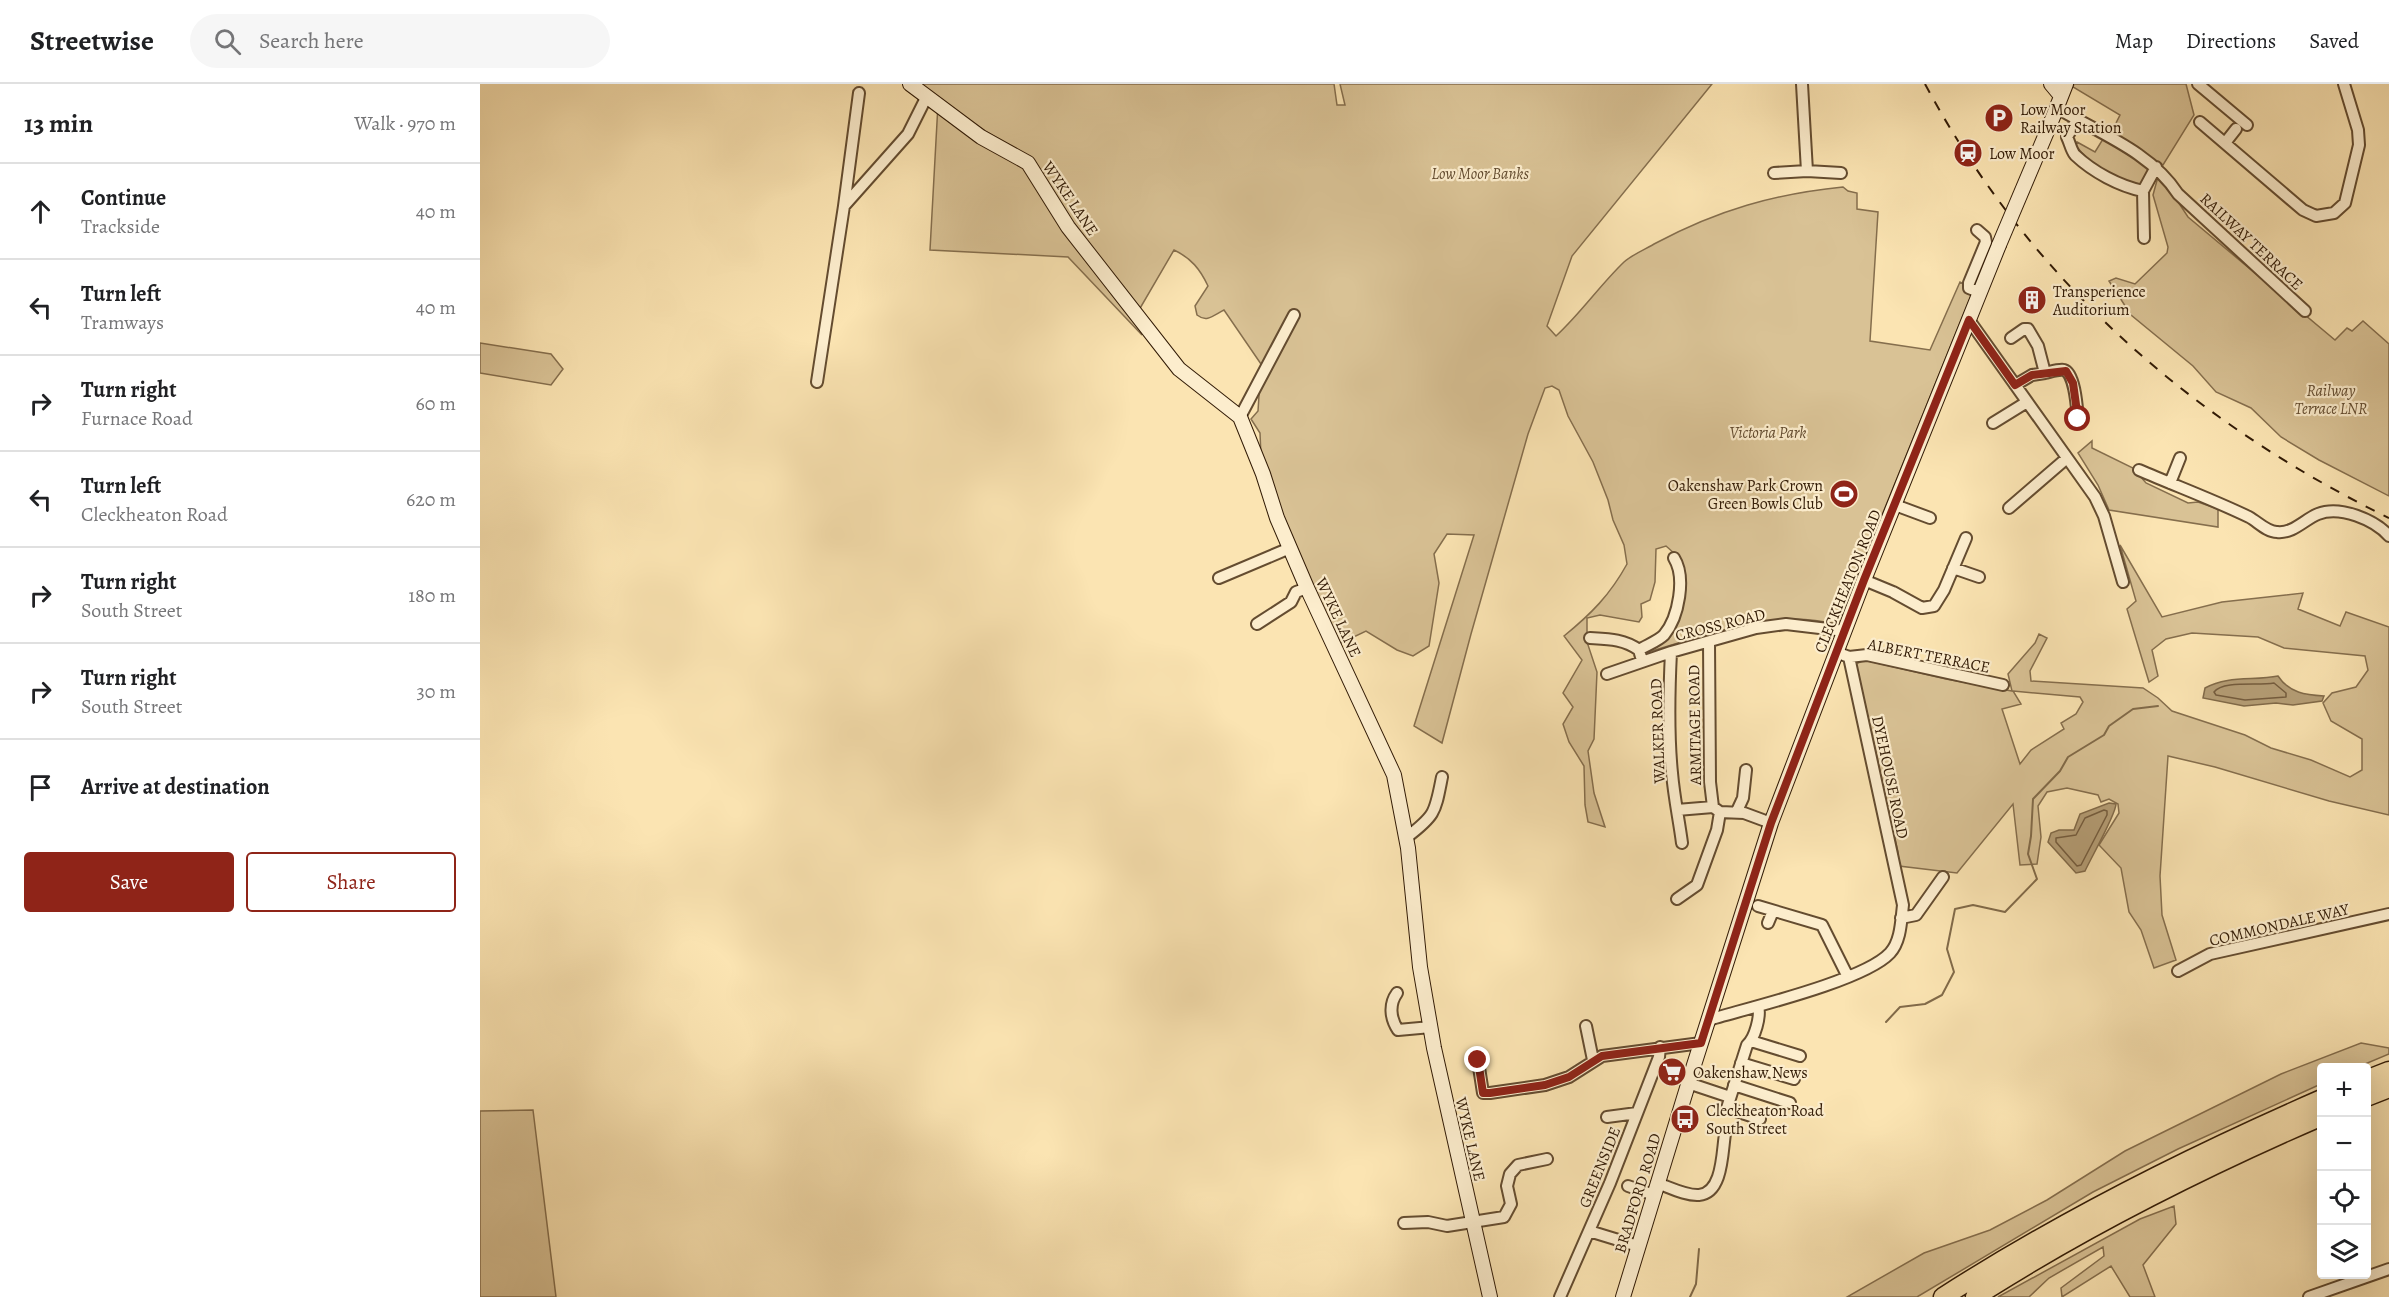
<!DOCTYPE html>
<meta charset="utf-8">
<style>
body{margin:0;font-family:Alegreya,serif;background:#f6f6f6;color:#202124}
.controls{position:absolute;right:18px;bottom:18px;display:grid;overflow:hidden;border-radius:6px;box-shadow:0 6px 24px #0002}
.controls button{width:54px;height:54px;display:grid;place-items:center;padding:0;border:0;border-bottom:2px solid #e0e0e0;background:#fff;color:#202124;font:30px sans-serif}
.stop{position:absolute;width:18px;height:18px;margin:-14px;border:4px solid #8f2418;border-radius:50%;background:#fff}
.stop.end{background:#8f2418;border-color:#fff;box-shadow:0 2px 6px #0008}
.list{margin:0;padding:0;list-style:none}
h2{display:flex;justify-content:space-between;align-items:center;height:78px;margin:0;padding:0 24px;font-size:26px}
h2 small{font-size:20px;font-weight:400;color:#757577}
.list li{display:grid;grid-template-columns:39px 1fr auto;gap:18px;align-items:center;box-sizing:border-box;height:96px;padding:0 24px;border-top:2px solid #e0e0e0}
.list b{display:block;font-size:22px;white-space:nowrap}
.list p{margin:0;font-size:20px;white-space:nowrap;color:#757577}
.list em{font-size:20px;font-style:normal;color:#757577}
.actions{display:flex;gap:12px;padding:18px 24px}
.actions a{flex:1;padding:14px 0;border:2px solid #8f2418;border-radius:6px;text-align:center;font-size:21px;color:#8f2418}
.actions .main{background:#8f2418;color:#fff}
.icon{flex:none;width:33px;height:33px;fill:none;stroke:currentColor;stroke-width:2;stroke-linecap:round;stroke-linejoin:round}
.map{position:relative;flex:none;width:1909px;height:1213px;overflow:hidden}
header{display:flex;align-items:center;gap:36px;box-sizing:border-box;height:84px;padding:0 30px;background:#fff;border-bottom:2px solid #e0e0e0}
header strong{font-size:28px}
nav{display:flex;gap:33px;margin-inline-start:auto;font-size:21px}
.search{width:420px;height:54px;background:#f6f6f6;display:flex;align-items:center;gap:15px;box-sizing:border-box;padding:0 21px;border-radius:33px;color:#757577;font-size:22px}
main{display:flex}
aside{flex:1;background:#fff}
.map>svg:first-child{display:block}
.green{fill:#d9c295;stroke:#856e4d;stroke-width:1.5;fill-rule:evenodd}
.water{fill:#b69f77;stroke:#816a49;stroke-width:1.5}
.lines{fill:none;stroke-linecap:round;stroke-linejoin:round}
.shore{stroke:#745c3e;stroke-width:1.5}
.stream{stroke:#816a49;stroke-width:2}
.street-casing{stroke:#644c30;stroke-width:14}
.secondary-casing{stroke:#311a05;stroke-width:16}
.highway-casing{stroke:#311a05;stroke-width:21}
.street{stroke:#fcedcd;stroke-width:10}
.secondary{stroke:#fcedcd;stroke-width:14}
.highway{stroke:#fbe4b2;stroke-width:18}
.rail{stroke:#311a05;stroke-width:2;stroke-dasharray:10 10;stroke-linecap:butt}
.secondary-bridge-casing{stroke:#311a05;stroke-width:16;stroke-linecap:butt}
.secondary-bridge{stroke:#fcedcd;stroke-width:14}
.route{stroke:#8f2418;stroke-width:8}
.labels{text-anchor:middle;stroke-width:4.5;stroke-linejoin:round;paint-order:stroke}
.poi-label{font-size:16px;fill:#311a05;stroke:#fcedcd;text-anchor:start}
.park-label{font-size:16px;font-style:italic;fill:#634c30;stroke:#fcedcd}
.street-label{font-size:16px;fill:#311a05;stroke:#fcedcd}
</style>
<header>
<strong>Streetwise</strong>
<div class="search"><svg class="icon" aria-label="search" viewBox="0 0 24 24"><circle cx="10" cy="10" r="6"/><path d="M15 15l6 6"/></svg>Search here</div>
<nav><a>Map</a><a>Directions</a><a>Saved</a></nav>
</header>
<main>
<aside>
<h2>13 min<small>Walk · 970 m</small></h2>
<ul class="list">
<li><svg class="icon" aria-label="ahead" viewBox="0 0 24 24"><path d="M12 20V5M6 11l6-6 6 6"/></svg><div><b>Continue</b><p>Trackside</p></div><em>40 m</em></li>
<li><svg class="icon" aria-label="left" viewBox="0 0 24 24"><path d="M17 20v-9H6M10 6l-5 5 5 5"/></svg><div><b>Turn left</b><p>Tramways</p></div><em>40 m</em></li>
<li><svg class="icon" aria-label="right" viewBox="0 0 24 24"><path d="M7 20v-9h11M14 6l5 5-5 5"/></svg><div><b>Turn right</b><p>Furnace Road</p></div><em>60 m</em></li>
<li><svg class="icon" aria-label="left" viewBox="0 0 24 24"><path d="M17 20v-9H6M10 6l-5 5 5 5"/></svg><div><b>Turn left</b><p>Cleckheaton Road</p></div><em>620 m</em></li>
<li><svg class="icon" aria-label="right" viewBox="0 0 24 24"><path d="M7 20v-9h11M14 6l5 5-5 5"/></svg><div><b>Turn right</b><p>South Street</p></div><em>180 m</em></li>
<li><svg class="icon" aria-label="right" viewBox="0 0 24 24"><path d="M7 20v-9h11M14 6l5 5-5 5"/></svg><div><b>Turn right</b><p>South Street</p></div><em>30 m</em></li>
<li><svg class="icon" aria-label="arrive" viewBox="0 0 24 24"><path d="M6 21V4h12l-3 4 3 4H6"/></svg><div><b>Arrive at destination</b></div></li>
</ul>
<div class="actions"><a class="main">Save</a><a>Share</a></div>
</aside>
<div class="map">
<svg width="1909" height="1213" viewBox="0 0 1909 1213">
<rect width="100%" height="100%" fill="#fbe4b2"/>
<filter id="stains"><feTurbulence type="fractalNoise" baseFrequency=".00333" numOctaves="4"/><feColorMatrix values="0 0 0 0 .2 0 0 0 0 .09 0 0 0 0 .02 0 0 0 .5 -.17"/></filter>
<radialGradient id="worn" r=".72"><stop offset=".6" stop-color="#630" stop-opacity="0"/><stop offset="1" stop-color="#630" stop-opacity=".3"/></radialGradient>
<path class="green" d="M441,0H854L857,21H865L860,0H1232L1092,172L1067,242L1076,252C1101,229 1120,201 1144,178C1153,170 1166,165 1176,159C1238,126 1294,110 1363,103L1368,107L1377,109V125L1398,128L1390,257L1450,266L1480,198L1486,201L1491,212L1359,537L1355,540C1292,524 1228,551 1168,568C1175,564 1182,560 1188,555C1201,542 1208,502 1203,484C1201,475 1193,468 1186,462L1176,465L1175,498L1170,516L1161,520L1162,533L1159,538L1120,531L1107,534V558L1117,588L1114,655L1108,667L1114,709L1125,743L1108,738L1105,721L1104,682L1089,658L1083,640L1093,623L1083,609L1102,576L1084,552C1111,530 1130,511 1147,480L1144,461L1133,436L1128,416L1113,378L1088,332L1079,306L1072,302L1065,304L1048,350L991,550L962,659L934,642L994,451L967,450L954,470L959,499L949,562L933,572L917,566L886,547L859,560L797,423L781,372L780,349L771,335L778,327L781,280L744,226C734,231 727,239 717,231L715,222L728,202C720,185 711,174 694,166L659,226L693,267L653,227L662,251L588,173L450,166L458,20L548,79L573,107C553,68 531,64 497,42C478,29 460,14 441,0Z
M1594,0H1706L1714,31L1683,81L1631,49L1640,31L1593,3Z
M1623,55L1672,85L1661,102C1638,99 1610,80 1596,62L1597,58L1615,68Z
M1679,89L1708,133L1855,256L1867,244L1872,247L1883,237L1909,260V412L1839,376L1801,353L1771,324L1736,308L1713,282L1651,231L1629,197L1636,194L1655,200L1687,169L1688,163L1673,111Z
M0,259L71,270L83,285L71,301L0,289Z
M1612,357V364L1653,384L1666,399L1708,419L1718,418L1738,425V443L1629,426L1618,401L1598,369Z
M1640,461L1682,533L1742,518L1823,509L1818,525L1860,542L1866,528L1909,543V731L1849,717L1735,683L1688,672L1680,792L1682,831L1696,876L1674,884L1661,846L1649,828L1641,784L1619,761L1639,729L1638,720L1629,715L1621,718L1618,711L1587,704L1567,708L1558,722L1561,753L1557,780L1540,781L1533,720L1477,789L1419,782L1418,768L1376,580L1384,576L1466,595L1532,607L1528,590L1555,559L1559,550L1567,554L1550,587L1551,597L1663,604L1678,614L1692,627L1765,651L1791,664L1831,676L1870,693L1882,686V655L1851,637L1843,619L1852,609L1876,603L1888,586L1885,572L1804,564L1778,553L1712,549L1686,555L1672,566L1678,592L1669,598L1647,525L1656,517ZM1533,607L1600,613L1603,618L1596,630L1581,639L1584,645L1551,666L1540,680L1522,625L1541,620Z
M1881,959L1909,964V970L1878,983L1842,984L1841,1000L1698,1065L1613,1108L1437,1213H1367L1444,1169L1510,1146L1567,1116L1645,1067L1801,990Z
M53,1026L76,1213H0V1027Z
M1694,1122L1696,1140L1663,1181L1675,1213H1650L1631,1182L1582,1213L1581,1204L1624,1172L1623,1163L1569,1194L1549,1213H1518L1660,1135Z"/>
<path class="water" d="M1798,592C1809,609 1826,611 1844,612L1842,617L1813,621L1796,619L1764,622L1723,614L1725,604C1748,591 1774,597 1798,592Z
M1629,719L1636,720C1636,730 1611,774 1605,787L1596,789L1568,758L1571,749L1579,746H1594L1600,730Z"/>
<g class="lines">
<path class="shore" d="M1794,599L1806,609V613L1765,616L1736,611L1734,608C1743,596 1779,602 1794,599Z
M1624,726L1627,727V731L1601,781L1597,782L1576,758V754L1596,751L1605,734Z"/>
<path class="stream" d="M1406,938L1420,923L1445,920L1462,911L1474,888L1467,865L1475,825L1493,821L1525,828L1557,795L1548,770L1551,752L1553,715L1580,687L1588,673L1624,651L1629,642L1653,625L1678,622
M1210,1213L1216,1200L1219,1165"/>
<g class="street-casing">
<path id="street" d="M1322,0L1327,87
M1718,0L1767,41
M1577,24C1619,49 1671,68 1698,110L1825,227
M1597,36L1587,53C1590,59 1591,66 1595,71C1613,88 1639,102 1663,107
M1720,38L1823,126L1836,132L1854,129L1865,119L1879,61L1878,46L1864,0
M1745,59L1756,45
M1294,89L1327,87L1361,89
M364,122L379,9
M1497,146L1505,153L1506,158L1489,199V204L1499,208
M1664,154L1663,107L1676,83
M1489,236L1615,413L1624,432L1643,498
M1531,254L1544,245H1548L1558,262L1565,289L1552,291L1535,301
M1565,289C1570,288 1579,285 1584,286C1595,289 1597,325 1598,335L1592,336
M337,298L364,122L428,50L447,12
M760,333L814,231
M1513,339L1547,318
M1659,386C1696,402 1734,416 1769,433C1778,438 1787,448 1797,448C1813,450 1825,435 1838,430C1860,421 1895,436 1909,452
M1690,399L1700,374
M1415,421L1450,434
M1529,424L1587,374
M1473,484L1499,493
M739,494L810,464
M1384,496L1413,508L1442,524L1454,522L1464,506L1486,454
M777,540L811,518L816,508L827,504
M1110,554C1128,555 1144,555 1159,566L1161,573
M1229,558L1230,698L1233,723
M1159,566C1167,561 1178,557 1184,551C1199,533 1206,493 1194,474
M1191,568C1189,608 1188,649 1192,689C1194,713 1199,736 1202,759
M1369,573L1387,571L1523,601
M1127,590L1191,568L1276,544L1306,540L1365,547
M1197,726L1233,723L1240,728L1264,729L1291,739
M1257,727L1263,714L1266,686
M927,753C956,731 955,728 962,693
M1197,815L1217,801L1237,746L1240,728
M1278,822L1342,841L1368,893
M1421,834L1436,831L1463,793
M1288,839L1293,827
M1698,887L1730,870L1909,830
M917,909C909,920 910,934 918,946L951,943
M1278,922C1281,932 1275,954 1267,961L1247,1024L1280,1035
M1228,936C1268,924 1384,897 1410,869C1421,857 1421,837 1423,821L1369,573L1356,568
M1106,942L1113,976
M1271,957L1320,972
M998,977L1003,1009H1010L1065,1001L1089,993L1122,972L1221,959
M1261,979L1314,995
M1208,999L1250,1013
M1254,1001L1310,1019
M1127,1033L1157,1029
M1177,1099C1189,1103 1206,1112 1219,1111C1243,1109 1242,1068 1245,1050
M1148,1102L1174,1111
M924,1139L948,1138L967,1142L1024,1133L1031,1120L1027,1102L1030,1090L1038,1081L1067,1075
M1109,1147L1158,1162
M1080,1213L1130,1099L1179,973L1180,963
M1829,1213L1909,1185"/>
</g>
<g class="secondary-casing">
<path id="secondary" d="M430,0L501,53L548,79L588,143L699,285L760,333L783,390L797,434L827,504L914,691L928,764L940,883L954,964L1010,1213
M1571,0L1581,12
M1571,38L1586,0
M1143,1213L1214,981L1291,739L1384,496L1519,161"/>
</g>
<g class="highway-casing">
<path id="highway" d="M1886,996L1909,987
M1886,1013L1909,1004
M1463,1213C1583,1136 1711,1072 1842,1015
M1495,1213C1604,1143 1722,1084 1842,1032"/>
</g>
<use href="#street" class="street"/>
<use href="#secondary" class="secondary"/>
<use href="#highway" class="highway"/>
<path class="rail" d="M1445,0C1550,196 1711,337 1909,434"/>
<g class="secondary-bridge-casing">
<path id="secondary-bridge" d="M1519,161L1571,38"/>
</g>
<use href="#secondary-bridge" class="secondary-bridge"/>
</g>
<g class="lines">
<path class="route" d="M998,976L1003,1009H1010L1065,1001L1089,993L1122,972L1221,959L1291,739L1384,496L1489,236L1535,301L1552,291L1586,287L1593,299L1598,335"/>
</g>
<defs>
<g id="parking-disc" transform="scale(1.5)"><circle r="9.5" fill="#8f2418" stroke="#fcedcd"/><path d="M-3.5-5.5H1a3.5 3.5 0 0 1 0 7H-1V5.5H-3.5ZM-1-3.4V-.6H.8a1.4 1.4 0 0 0 0-2.8Z" fill="#fff"/></g>
<g id="station-disc" transform="scale(1.5)"><circle r="9.5" fill="#8f2418" stroke="#fcedcd"/><path d="M-3-6H3Q5-6 5-4V2Q5 4 3 4L4.5 6H3L1.5 4h-3L-3 6H-4.5L-3 4Q-5 4-5 2V-4Q-5-6-3-6ZM-3.5-4v3h7v-3ZM-3.5 1v1.5H-2V1ZM2 1v1.5H3.5V1Z" fill="#fff"/></g>
<g id="building-disc" transform="scale(1.5)"><circle r="9.5" fill="#8f2418" stroke="#fcedcd"/><path d="M-4-6H4V6H1V3H-1V6H-4ZM-2.5-4.3h1.7v1.8h-1.7ZM.8-4.3h1.7v1.8H.8ZM-2.5-1h1.7V.8h-1.7ZM.8-1h1.7V.8H.8Z" fill="#fff"/></g>
<g id="stadium-disc" transform="scale(1.5)"><circle r="9.5" fill="#8f2418" stroke="#fcedcd"/><path d="M0-5a6.5 5 0 1 0 0 10a6.5 5 0 1 0 0-10ZM-3.5-1.8h7v3.6h-7Z" fill="#fff"/></g>
<g id="supermarket-disc" transform="scale(1.5)"><circle r="9.5" fill="#8f2418" stroke="#fcedcd"/><path d="M-6-5.5h2.5l.6 2H6L4.5 2H-2.5L-4.4-4H-6ZM-1.5 3.2a1.3 1.3 0 1 0 .1 0ZM3 3.2a1.3 1.3 0 1 0 .1 0Z" fill="#fff"/></g>
<g id="bus-disc" transform="scale(1.5)"><circle r="9.5" fill="#8f2418" stroke="#fcedcd"/><path d="M-5-6H5V4H4V6H2V4H-2V6H-4V4H-5ZM-3.5-4V0h7V-4ZM-3.5 1.2v1.5H-2V1.2ZM2 1.2v1.5H3.5V1.2Z" fill="#fff"/></g>
</defs>
<g fill-rule="evenodd">
<use href="#parking-disc" x="1519" y="34"/>
<use href="#station-disc" x="1488" y="69"/>
<use href="#building-disc" x="1552" y="216"/>
<use href="#stadium-disc" x="1364" y="410"/>
<use href="#supermarket-disc" x="1192" y="988"/>
<use href="#bus-disc" x="1205" y="1035"/>
</g>
<g class="labels">
<g class="poi-label">
<text x="1540" y="31">Low Moor<tspan x="1540" dy="18">Railway Station</tspan></text>
<text x="1509" y="75">Low Moor</text>
<text x="1573" y="213">Transperience<tspan x="1573" dy="18">Auditorium</tspan></text>
<text x="1343" y="407" text-anchor="end">Oakenshaw Park Crown<tspan x="1343" dy="18">Green Bowls Club</tspan></text>
<text x="1213" y="994">Oakenshaw News</text>
<text x="1226" y="1032">Cleckheaton Road<tspan x="1226" dy="18">South Street</tspan></text>
</g>
<g class="park-label">
<text x="1000" y="95">Low Moor Banks</text>
<text x="1851" y="312">Railway<tspan x="1851" dy="18">Terrace LNR</tspan></text>
<text x="1288" y="354">Victoria Park</text>
</g>
<g class="street-label">
<text transform="translate(591 114) rotate(56)" y="6">WYKE LANE</text>
<text transform="translate(1772 157) rotate(43)" y="6">RAILWAY TERRACE</text>
<text transform="translate(1367 497) rotate(-68)" y="6">CLECKHEATON ROAD</text>
<text transform="translate(859 533) rotate(65)" y="6">WYKE LANE</text>
<text transform="translate(1240 540) rotate(-14)" y="6">CROSS ROAD</text>
<text transform="translate(1449 571) rotate(11)" y="6">ALBERT TERRACE</text>
<text transform="translate(1214 641) rotate(-91)" y="6">ARMITAGE ROAD</text>
<text transform="translate(1177 647) rotate(-92)" y="6">WALKER ROAD</text>
<text transform="translate(1411 693) rotate(78)" y="6">DYEHOUSE ROAD</text>
<text transform="translate(1799 840) rotate(-13)" y="6">COMMONDALE WAY</text>
<text transform="translate(991 1055) rotate(77)" y="6">WYKE LANE</text>
<text transform="translate(1119 1083) rotate(-68)" y="6">GREENSIDE</text>
<text transform="translate(1157 1109) rotate(-73)" y="6">BRADFORD ROAD</text>
</g>
</g>
<rect width="100%" height="100%" filter="url(#stains)"/>
<rect width="100%" height="100%" fill="url(#worn)"/>
</svg>
<div class="controls">
<button>+</button>
<button>−</button>
<button><svg class="icon" aria-label="locate" viewBox="0 0 24 24"><circle cx="12" cy="12" r="6"/><path d="M12 2v4M12 18v4M2 12h4M18 12h4"/></svg></button>
<button><svg class="icon" aria-label="layers" viewBox="0 0 24 24"><path d="M12 4l9 5-9 5-9-5zM3 14l9 5 9-5"/></svg></button>
</div>
<div class="stop" style="left:1598px;top:335px"></div>
<div class="stop end" style="left:998px;top:976px"></div>
</div>
</main>
